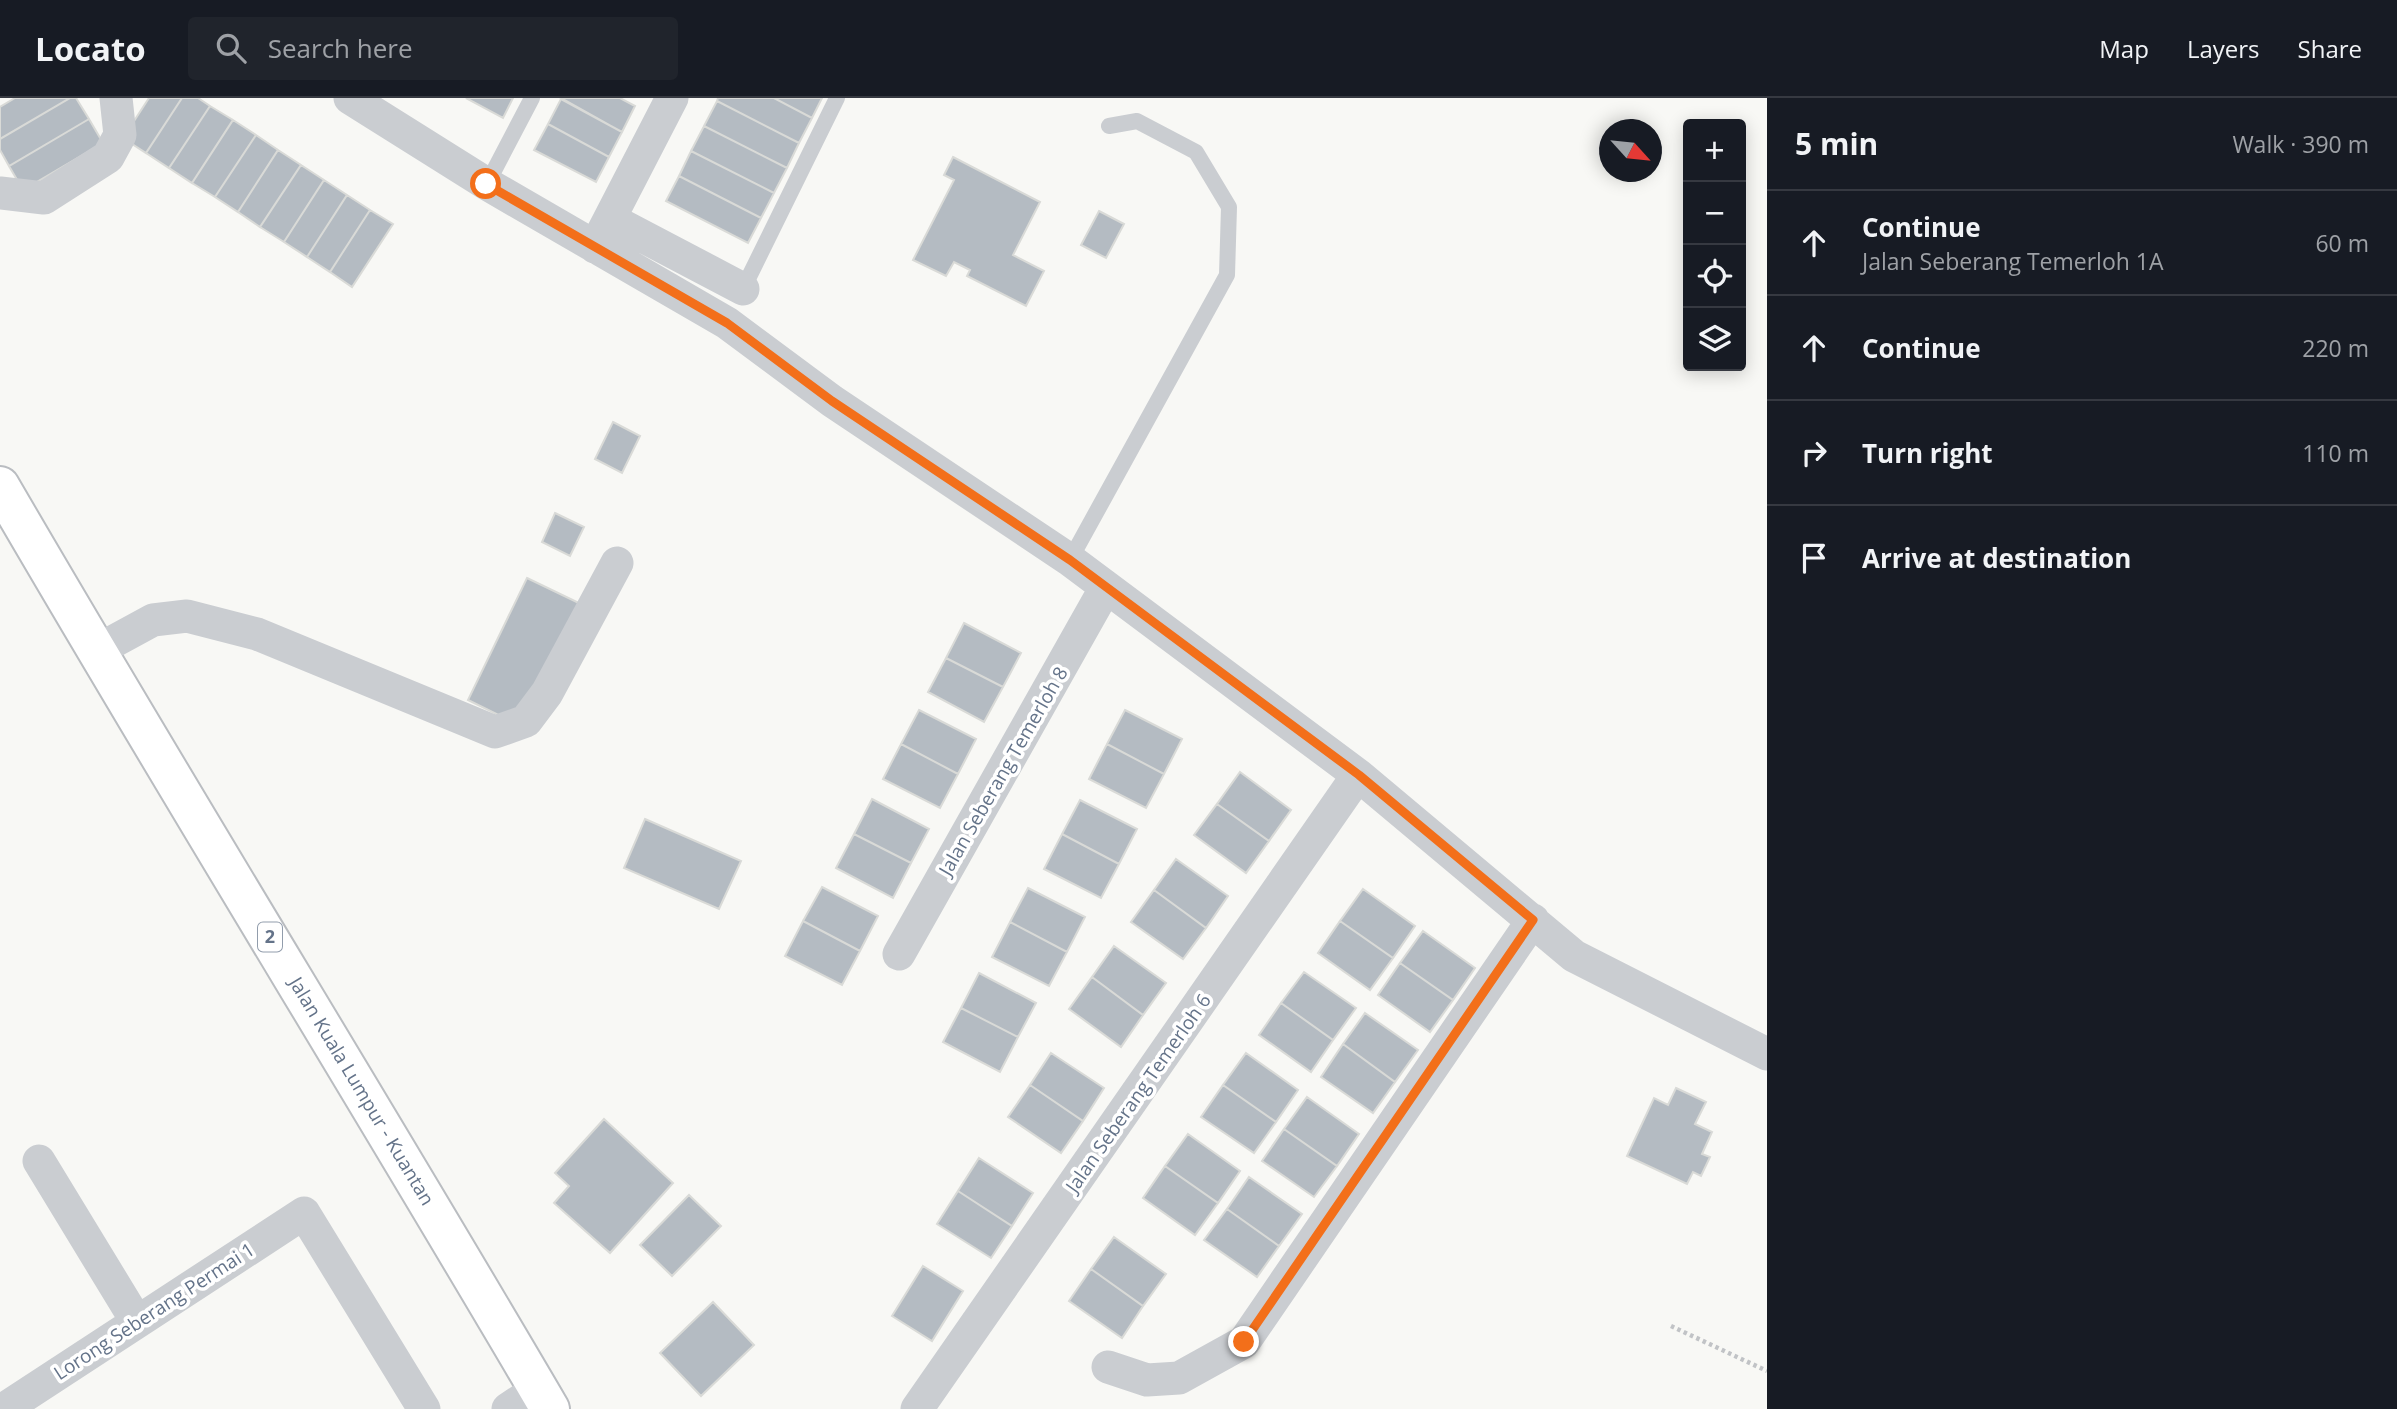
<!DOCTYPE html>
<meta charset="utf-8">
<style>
body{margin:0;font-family:"Open Sans",sans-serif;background:#20242c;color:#f1f3f6}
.controls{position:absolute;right:21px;top:21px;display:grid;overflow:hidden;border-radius:7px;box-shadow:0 4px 18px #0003}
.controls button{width:63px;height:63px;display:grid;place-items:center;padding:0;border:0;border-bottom:2px solid #363941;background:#171b24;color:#f1f3f6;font:35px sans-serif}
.compass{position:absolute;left:1599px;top:21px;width:63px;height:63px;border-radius:50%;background:#171b24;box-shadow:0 4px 18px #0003;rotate:117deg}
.stop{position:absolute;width:21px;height:21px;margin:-16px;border:5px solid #f36f1a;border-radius:50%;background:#fff}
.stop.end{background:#f36f1a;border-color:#fff;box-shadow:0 2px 7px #0008}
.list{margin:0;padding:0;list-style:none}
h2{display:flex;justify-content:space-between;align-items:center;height:91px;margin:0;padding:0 28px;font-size:30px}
h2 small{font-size:23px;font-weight:400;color:#9ea1a6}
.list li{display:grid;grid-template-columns:46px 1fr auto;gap:21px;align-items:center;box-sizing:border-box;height:105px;padding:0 28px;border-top:2px solid #363941}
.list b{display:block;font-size:26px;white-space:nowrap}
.list p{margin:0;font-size:23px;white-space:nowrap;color:#9ea1a6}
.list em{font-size:23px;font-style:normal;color:#9ea1a6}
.icon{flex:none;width:38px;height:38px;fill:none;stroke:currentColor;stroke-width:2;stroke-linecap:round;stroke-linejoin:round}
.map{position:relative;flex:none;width:1767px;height:1311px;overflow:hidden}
header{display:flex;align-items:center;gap:42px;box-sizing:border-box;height:98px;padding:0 35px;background:#171b24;border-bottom:2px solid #363941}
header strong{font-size:33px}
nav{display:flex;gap:38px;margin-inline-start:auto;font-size:24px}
.search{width:490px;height:63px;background:#20242c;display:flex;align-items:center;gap:18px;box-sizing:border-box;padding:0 24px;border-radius:7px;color:#9ea1a6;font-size:26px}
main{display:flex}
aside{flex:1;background:#171b24}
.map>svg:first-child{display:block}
.building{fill:#b4bbc2;stroke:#d9dad7;stroke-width:2}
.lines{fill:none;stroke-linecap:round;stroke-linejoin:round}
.highway-casing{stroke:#babdc1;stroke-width:42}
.path{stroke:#c1c3c6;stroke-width:4.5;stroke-dasharray:3.5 3.5;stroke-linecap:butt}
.lane{stroke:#cacdd1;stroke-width:16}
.street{stroke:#cacdd1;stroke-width:33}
.highway{stroke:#fff;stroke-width:38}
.route{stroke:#f36f1a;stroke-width:9}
.labels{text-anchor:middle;stroke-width:7;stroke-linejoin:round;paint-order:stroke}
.shield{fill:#fff;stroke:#929dac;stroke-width:2}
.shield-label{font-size:18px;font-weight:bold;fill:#647389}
.street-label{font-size:19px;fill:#647389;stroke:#fff}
</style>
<header>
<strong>Locato</strong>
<div class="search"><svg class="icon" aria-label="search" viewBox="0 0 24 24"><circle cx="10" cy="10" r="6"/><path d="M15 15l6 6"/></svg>Search here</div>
<nav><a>Map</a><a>Layers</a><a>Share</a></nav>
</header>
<main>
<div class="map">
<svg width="1767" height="1311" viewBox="0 0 1767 1311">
<rect width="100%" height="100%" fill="#f8f8f5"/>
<path class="building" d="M15,0H70L0,41V9Z
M70,0H76L89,21L9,68L0,52V41Z
M149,0H182L146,55L123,40Z
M182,0H198L210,8L169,70L146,55Z
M466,0H513L503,20Z
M561,0H620L635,8L622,34Z
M718,0H774L812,20L799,45L717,3Z
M774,0H822L812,20Z
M561,1L622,34L609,59L548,26Z
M717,3L799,45L787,70L704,28Z
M210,8L233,22L192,85L169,70Z
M89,21L103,45L23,92L9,68Z
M233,22L256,37L215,99L192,85Z
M548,26L609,59L596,84L534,52Z
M704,28L787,70L774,95L691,53Z
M256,37L278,52L238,114L215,99Z
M278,52L301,67L260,129L238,114Z
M691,53L774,95L761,120L679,78Z
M953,59L1040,104L1013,157L1044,173L1026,208L967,178L970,172L954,164L946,178L913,162L954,82L944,77Z
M301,67L324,82L284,144L260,129Z
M679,78L761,120L748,145L666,103Z
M324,82L347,97L307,159L284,144Z
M347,97L370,112L330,174L307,159Z
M370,112L393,126L352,189L330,174Z
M1099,113L1124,126L1106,160L1081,147Z
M613,324L640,338L622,375L595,361Z
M555,415L584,429L570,458L542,444Z
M527,480L583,507L515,625L468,602Z
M964,525L1021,555L1003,589L946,560Z
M946,560L1003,589L984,624L928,594Z
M919,612L976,641L958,676L901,646Z
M1125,612L1182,641L1164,676L1107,646Z
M901,646L958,676L940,710L883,681Z
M1107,646L1164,676L1146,710L1089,681Z
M1240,674L1291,712L1269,743L1217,706Z
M872,701L929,731L911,765L854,736Z
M1080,702L1137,731L1119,766L1062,736Z
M1217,706L1269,743L1246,775L1194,737Z
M645,721L741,763L719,811L624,770Z
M854,736L911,765L893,800L836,770Z
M1062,736L1119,766L1101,800L1044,771Z
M1176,761L1228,798L1206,830L1154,792Z
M822,789L878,818L860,853L803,823Z
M1028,790L1085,819L1067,854L1010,824Z
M1363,791L1415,828L1393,860L1340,823Z
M1154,792L1206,830L1183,861L1131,824Z
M803,823L860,853L842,887L785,858Z
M1340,823L1393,860L1370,892L1318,855Z
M1010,824L1067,854L1049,888L992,859Z
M1423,833L1475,870L1453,902L1400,865Z
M1114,848L1166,885L1143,917L1092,879Z
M1400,865L1453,902L1430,934L1378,897Z
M1304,874L1356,910L1333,942L1281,905Z
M979,875L1036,905L1018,939L961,910Z
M1092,879L1143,917L1121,949L1069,911Z
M1281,905L1333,942L1311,974L1259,937Z
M961,910L1018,939L1000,974L943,944Z
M1365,915L1418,952L1395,984L1343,946Z
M1343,946L1395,984L1373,1015L1321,979Z
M1051,955L1104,990L1083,1023L1030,987Z
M1246,955L1298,992L1276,1024L1223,987Z
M1030,987L1083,1023L1061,1055L1008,1019Z
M1223,987L1276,1024L1254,1055L1201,1019Z
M1676,990L1706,1004L1695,1026L1712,1034L1702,1056L1710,1059L1701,1078L1693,1074L1687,1086L1627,1058L1654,1000L1668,1007Z
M1307,999L1359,1036L1337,1068L1284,1031Z
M604,1021L673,1085L610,1155L554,1105L569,1088L555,1075Z
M1284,1031L1337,1068L1314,1099L1262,1063Z
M1188,1036L1240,1073L1218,1105L1165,1068Z
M979,1060L1033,1095L1012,1128L958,1093Z
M1165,1068L1218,1105L1195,1137L1143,1100Z
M1249,1079L1302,1116L1279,1148L1227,1111Z
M958,1093L1012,1128L991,1160L937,1126Z
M689,1097L721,1128L672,1178L640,1147Z
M1227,1111L1279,1148L1257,1179L1204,1142Z
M1114,1139L1166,1176L1143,1208L1091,1171Z
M923,1168L963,1193L932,1243L892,1218Z
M1091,1171L1143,1208L1122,1240L1069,1203Z
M713,1204L754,1247L701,1298L660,1255Z"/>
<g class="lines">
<g class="highway-casing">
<path id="highway" d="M0,388C180,698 369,1002 550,1311"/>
</g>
<path class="path" d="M1671,1228L1767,1273"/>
<path class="lane" d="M487,86L532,0
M743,191L837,0
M1070,462L1227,177L1229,109L1196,54L1137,23L1109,28"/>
<path class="street" d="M350,0L487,86L727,225L832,303L1070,462L1358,677L1574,858L1767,956
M0,95L44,100L108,59L120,37L116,0
M610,121L743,191
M595,149L672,0
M96,553L153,522L187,518L257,536L495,634L526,623L547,595L617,465
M899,856L1106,489
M39,1063L137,1224
M1108,1269L1147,1282L1179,1280L1244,1244L1533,822
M4,1311L304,1115L424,1311
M508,1311L538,1291
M917,1311L1358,677"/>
<use href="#highway" class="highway"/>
</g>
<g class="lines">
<path class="route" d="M486,86L727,225L832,303L1070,462L1359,677L1533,822L1244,1244"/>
</g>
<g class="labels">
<rect class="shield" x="258" y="824.5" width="24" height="29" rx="5"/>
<g class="shield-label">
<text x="270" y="845">2</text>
</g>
<g class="street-label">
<text transform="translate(1003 673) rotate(-60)" y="7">Jalan Seberang Temerloh 8</text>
<text transform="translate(362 993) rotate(59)" y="7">Jalan Kuala Lumpur - Kuantan</text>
<text transform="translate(1138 995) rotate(-55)" y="7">Jalan Seberang Temerloh 6</text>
<text transform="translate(154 1213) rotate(-33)" y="7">Lorong Seberang Permai 1</text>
</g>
</g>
</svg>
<div class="controls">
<button>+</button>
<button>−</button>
<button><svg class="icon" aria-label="locate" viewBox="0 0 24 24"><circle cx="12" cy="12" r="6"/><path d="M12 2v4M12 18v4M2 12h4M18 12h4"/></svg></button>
<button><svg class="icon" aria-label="layers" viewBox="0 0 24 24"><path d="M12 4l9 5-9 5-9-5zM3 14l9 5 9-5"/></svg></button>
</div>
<svg class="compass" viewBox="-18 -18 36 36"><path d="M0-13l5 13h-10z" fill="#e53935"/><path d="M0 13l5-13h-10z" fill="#9ea1a6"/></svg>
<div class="stop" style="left:486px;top:86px"></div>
<div class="stop end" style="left:1244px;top:1244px"></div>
</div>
<aside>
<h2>5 min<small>Walk · 390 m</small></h2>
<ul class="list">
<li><svg class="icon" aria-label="ahead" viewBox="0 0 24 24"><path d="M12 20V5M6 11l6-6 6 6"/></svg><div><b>Continue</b><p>Jalan Seberang Temerloh 1A</p></div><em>60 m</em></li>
<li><svg class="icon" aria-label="ahead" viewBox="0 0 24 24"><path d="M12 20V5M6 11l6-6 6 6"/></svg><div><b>Continue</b></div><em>220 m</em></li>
<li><svg class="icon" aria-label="right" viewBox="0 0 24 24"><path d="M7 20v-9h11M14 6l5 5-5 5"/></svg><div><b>Turn right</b></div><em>110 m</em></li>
<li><svg class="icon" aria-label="arrive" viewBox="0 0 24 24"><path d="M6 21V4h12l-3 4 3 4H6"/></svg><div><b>Arrive at destination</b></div></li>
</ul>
</aside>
</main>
